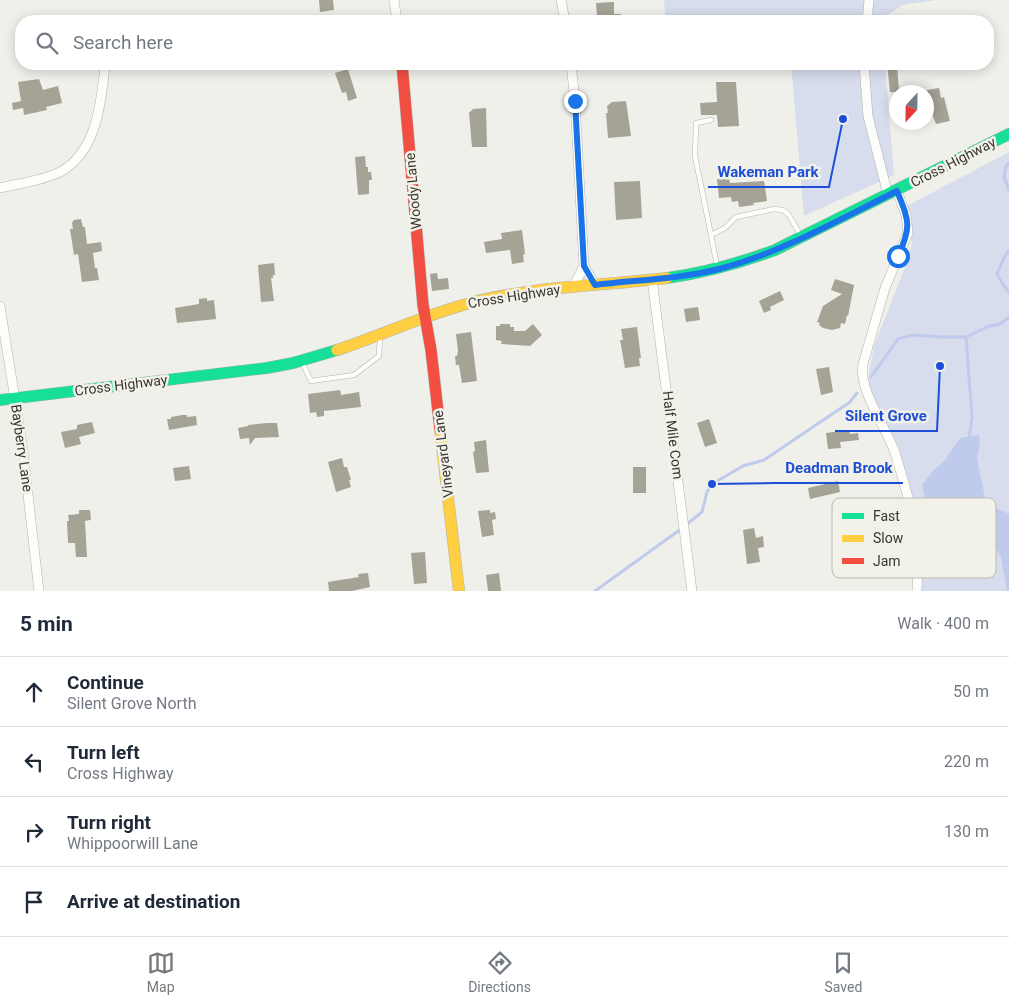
<!DOCTYPE html>
<meta charset="utf-8">
<style>
body{margin:0;font-family:Roboto,sans-serif;background:#f6f6f7;color:#1f2937}
.compass{position:absolute;left:889px;top:85px;width:45px;height:45px;border-radius:50%;background:#fff;box-shadow:0 2px 12px #0003;rotate:202deg}
.stop{position:absolute;width:15px;height:15px;margin:-11px;border:4px solid #1a73e8;border-radius:50%;background:#fff}
.stop.end{background:#1a73e8;border-color:#fff;box-shadow:0 1px 5px #0008}
.list{margin:0;padding:0;list-style:none}
h2{display:flex;justify-content:space-between;align-items:center;height:65px;margin:0;padding:0 20px;font-size:21px}
h2 small{font-size:16px;font-weight:400;color:#747a83}
.list li{display:grid;grid-template-columns:32px 1fr auto;gap:15px;align-items:center;box-sizing:border-box;height:70px;padding:0 20px;border-top:1px solid #e0e1e3}
.list b{display:block;font-size:19px;white-space:nowrap}
.list p{margin:0;font-size:16px;white-space:nowrap;color:#747a83}
.list em{font-size:16px;font-style:normal;color:#747a83}
.icon{flex:none;width:28px;height:28px;fill:none;stroke:currentColor;stroke-width:2;stroke-linecap:round;stroke-linejoin:round}
.map{position:relative;flex:none;width:1009px;height:591px;overflow:hidden}
.search{position:absolute;background:#fff;box-shadow:0 2px 12px #0003;left:15px;right:15px;top:15px;height:55px;display:flex;align-items:center;gap:12px;box-sizing:border-box;padding:0 18px;border-radius:20px;color:#747a83;font-size:19px}
.sheet{height:345px;background:#fff}
nav{display:flex;justify-content:space-around;align-items:center;box-sizing:border-box;height:70px;border-top:1px solid #e0e1e3;background:#fff;font-size:14px;color:#747a83}
nav a{display:grid;justify-items:center;gap:2px}
nav .on{color:#787773}
.map>svg:first-child{display:block}
.green{fill:#d7dded}
.water{fill:#bfcaec}
.lines{fill:none;stroke-linecap:round;stroke-linejoin:round}
.stream{stroke:#bfcaec;stroke-width:3}
.building{fill:#a5a396}
.lane-casing{stroke:#b4b3af;stroke-width:5.5}
.street-casing{stroke:#b4b3af;stroke-width:10}
.fast-casing{stroke:#b4b3af;stroke-width:12}
.slow-casing{stroke:#b4b3af;stroke-width:12}
.jam-casing{stroke:#b4b3af;stroke-width:12}
.lane{stroke:#fdfdfc;stroke-width:4.5}
.street{stroke:#fdfdfc;stroke-width:9}
.fast{stroke:#16e098;stroke-width:11}
.slow{stroke:#ffcf43;stroke-width:11}
.jam{stroke:#f24e42;stroke-width:11}
.route{stroke:#1a73e8;stroke-width:6}
.labels{text-anchor:middle;stroke-width:5;stroke-linejoin:round;paint-order:stroke}
.street-label{font-size:14px;fill:#373633;stroke:#f3f2e8}
.key{fill:#f3f2e8;stroke:#bbbab2;stroke-width:1}
.key-label{font-size:14px;fill:#373633}
.leader{fill:none;stroke:#1d4ed8;stroke-width:2}
.callout-dot{fill:#1d4ed8;stroke:#f3f2e8;stroke-width:2}
.callout-label{font-size:15px;text-anchor:middle;font-weight:bold;fill:#1d4ed8;stroke:#f3f2e8;stroke-width:5;stroke-linejoin:round;paint-order:stroke}
</style>
<div class="map">
<svg width="1009" height="591" viewBox="0 0 1009 591">
<rect width="100%" height="100%" fill="#f0f0eb"/>
<path class="green" d="M664,0H935L903,5L881,19V21H666Z
M791,64H885L894,175L804,216Z
M1009,152V591H918L911,546L905,483L899,447L876,409L867,385L874,346L906,265L912,243L903,208Z"/>
<path class="water" d="M979,435L980,444L977,458L985,498L992,506L1009,514V591H1007L1001,557L981,520L975,516C959,529 947,531 929,518L922,485L933,471L945,460L960,438Z"/>
<g class="lines">
<path class="stream" d="M1009,163L1006,166L1004,177L1009,190
M1009,250L1004,258L997,274L1004,286L1009,292
M966,337L972,417L969,439
M871,377L898,339L913,335L942,337H966L989,326L1000,324L1009,317
M686,525L702,512L707,492L712,484L743,466L764,460L850,402L857,393
M595,591L681,529"/>
</g>
<path class="building" d="M319,0H333L334,10L320,12Z
M614,2V14H621V21H594V15H597L596,3Z
M887,64H897L899,92H890Z
M348,69L357,98L348,101L346,92L342,93L335,73Z
M39,79L43,90L58,86L62,103L46,107L47,110L24,115L23,108L13,110L12,103L21,101L18,82Z
M716,82H736L739,126L718,127L717,115H701L700,103L717,102Z
M939,88L941,98L944,97L950,121L936,124L932,114L927,90Z
M626,101L631,136L608,138L606,113H608L607,106L612,102Z
M486,108L487,147H472L469,113L473,109Z
M365,156L366,167H368V172H371L372,180H369V194L358,195L355,157Z
M729,178L730,183L764,181L767,201L753,203L754,205L739,207L738,201L732,202L731,197L719,198L717,179Z
M640,181L642,218L616,220L614,182Z
M81,219L83,227H85L87,244L101,242L102,251L93,253L95,268H97L99,280L82,282L78,254L74,255L70,229H73L72,223L74,220Z
M522,230L525,254L523,255L524,262L512,264L510,250L486,253L484,242L502,239L501,233Z
M274,263L275,275H273V278H271L274,301L261,302L258,265Z
M437,273L438,279L448,278L449,289L432,291L430,274Z
M835,279L854,285L848,316L847,315L845,324L841,323L840,328L832,330L823,328L819,325L820,323L817,322L823,306L842,294L831,290Z
M780,291L784,300L770,307L771,310L764,313L759,301Z
M207,298V301L214,300L216,319L177,323L175,308L199,304V299Z
M698,307L700,320L686,322L684,309Z
M500,324H510V327H514V331H525L533,324L542,335L530,346L501,344L502,341L496,340V326H500Z
M637,327L641,358H639L640,366L625,368L620,340H623L621,329Z
M471,332L477,381L462,383L459,365H456L455,356H457L458,351L456,334Z
M829,367L833,392L821,395L816,369Z
M340,390L341,395L359,392L361,407L324,411V416L317,417L316,412L310,413L308,394Z
M182,415H187V417L196,416L197,425L169,430L167,419H171V417Z
M709,419L717,443L705,447L697,423Z
M92,422L95,433L79,437L81,444L65,448L61,432L77,429V425Z
M267,423H277L279,437L255,438L250,445L249,438L240,439L238,428L248,426V425Z
M849,430L850,434L858,433L859,440L840,442L841,448L828,449L826,433Z
M486,440L489,472L476,473L473,452L475,451L474,442Z
M342,458L344,467H347L351,480H349L351,487L336,492L328,462Z
M189,466L191,479L175,481L173,468Z
M633,467H646V493H633Z
M838,481L840,492L810,499L808,488Z
M79,510H90L91,519L90,520L85,521L87,557H76L75,543H68L67,521H69L68,515L79,514Z
M490,510V513L495,512L496,519L492,520L494,535L482,537L478,511Z
M754,528L756,538L763,536L764,547L758,548L760,562L747,564L743,530Z
M425,552L427,583L414,584L411,553Z
M368,573L370,587L352,591H329L328,582L359,577L358,574Z
M499,573L501,591H488L486,575Z"/>
<g class="lines">
<g class="lane-casing">
<path id="lane" d="M711,120L696,123L695,156L711,235
M717,266L711,235L725,228L736,217L774,209L783,210L789,215L801,236
M302,362L311,381L354,375L379,356L380,336"/>
</g>
<g class="street-casing">
<path id="street" d="M394,0L397,21
M561,0L565,21
M867,21L869,0
M571,64L575,101L584,266L573,287
M864,64L868,116L888,195
M0,188C20,183 42,181 60,172C97,152 101,103 105,66
M897,191L906,215L908,233L885,288L863,364C858,391 888,429 896,456C905,486 915,518 918,549C920,563 917,577 917,591
M584,266L595,285
M652,279L692,591
M0,306L22,443L39,591"/>
</g>
<g class="fast-casing">
<path id="fast" d="M667,278C704,273 740,263 775,250L1009,134
M0,400L267,368L293,363L337,350"/>
</g>
<g class="slow-casing">
<path id="slow" d="M337,350C382,335 425,315 470,303C534,286 602,286 667,278
M440,429L459,591"/>
</g>
<g class="jam-casing">
<path id="jam" d="M402,64L423,305L431,350L440,429"/>
</g>
<use href="#lane" class="lane"/>
<use href="#street" class="street"/>
<use href="#fast" class="fast"/>
<use href="#slow" class="slow"/>
<use href="#jam" class="jam"/>
</g>
<g class="lines">
<path class="route" d="M575,101L584,266L595,285C636,280 679,279 719,269C781,253 840,219 897,191C909,221 912,226 898,256"/>
</g>
<g class="labels">
<g class="street-label">
<text transform="translate(953 162) rotate(-27)" y="5">Cross Highway</text>
<text transform="translate(413 191) rotate(-95)" y="5">Woody Lane</text>
<text transform="translate(514 296) rotate(-9)" y="5">Cross Highway</text>
<text transform="translate(121 385) rotate(-7)" y="5">Cross Highway</text>
<text transform="translate(673 435) rotate(83)" y="5">Half Mile Com</text>
<text transform="translate(22 448) rotate(82)" y="5">Bayberry Lane</text>
<text transform="translate(443 454) rotate(-97)" y="5">Vineyard Lane</text>
</g>
</g>
<rect x="832" y="498" width="164" height="80" rx="8" class="key"/>
<rect x="842" y="513" width="22" height="6" fill="#16e098"/>
<rect x="842" y="535" width="22" height="7" fill="#ffcf43"/>
<rect x="842" y="558" width="22" height="6" fill="#f24e42"/>
<g class="key-label">
<text x="873" y="521">Fast</text>
<text x="873" y="543">Slow</text>
<text x="873" y="566">Jam</text>
</g>
<path class="leader" d="M843 119L829 187H708M940 366L937 431H835M712 484L776 483H903"/>
<g class="callout-dot">
<circle cx="843" cy="119" r="5"/>
<circle cx="940" cy="366" r="5"/>
<circle cx="712" cy="484" r="5"/>
</g>
<g class="callout-label">
<text x="768" y="177">Wakeman Park</text>
<text x="886" y="421">Silent Grove</text>
<text x="839" y="473">Deadman Brook</text>
</g>
</svg>
<svg class="compass" viewBox="-18 -18 36 36"><path d="M0-13l5 13h-10z" fill="#e53935"/><path d="M0 13l5-13h-10z" fill="#747a83"/></svg>
<div class="stop" style="left:898px;top:256px"></div>
<div class="stop end" style="left:575px;top:101px"></div>
<div class="search"><svg class="icon" aria-label="search" viewBox="0 0 24 24"><circle cx="10" cy="10" r="6"/><path d="M15 15l6 6"/></svg>Search here</div>
</div>
<section class="sheet">
<h2>5 min<small>Walk · 400 m</small></h2>
<ul class="list">
<li><svg class="icon" aria-label="ahead" viewBox="0 0 24 24"><path d="M12 20V5M6 11l6-6 6 6"/></svg><div><b>Continue</b><p>Silent Grove North</p></div><em>50 m</em></li>
<li><svg class="icon" aria-label="left" viewBox="0 0 24 24"><path d="M17 20v-9H6M10 6l-5 5 5 5"/></svg><div><b>Turn left</b><p>Cross Highway</p></div><em>220 m</em></li>
<li><svg class="icon" aria-label="right" viewBox="0 0 24 24"><path d="M7 20v-9h11M14 6l5 5-5 5"/></svg><div><b>Turn right</b><p>Whippoorwill Lane</p></div><em>130 m</em></li>
<li><svg class="icon" aria-label="arrive" viewBox="0 0 24 24"><path d="M6 21V4h12l-3 4 3 4H6"/></svg><div><b>Arrive at destination</b></div></li>
</ul>
</section>
<nav>
<a class="on"><svg class="icon" aria-label="map" viewBox="0 0 24 24"><path d="M3 6l6-2 6 2 6-2v14l-6 2-6-2-6 2zM9 4v14M15 6v14"/></svg>Map</a>
<a><svg class="icon" aria-label="directions" viewBox="0 0 24 24"><path d="M12 3l9 9-9 9-9-9zM9 14v-3h6M13 9l2 2-2 2"/></svg>Directions</a>
<a><svg class="icon" aria-label="saved" viewBox="0 0 24 24"><path d="M7 4h10v16l-5-4-5 4z"/></svg>Saved</a>
</nav>
